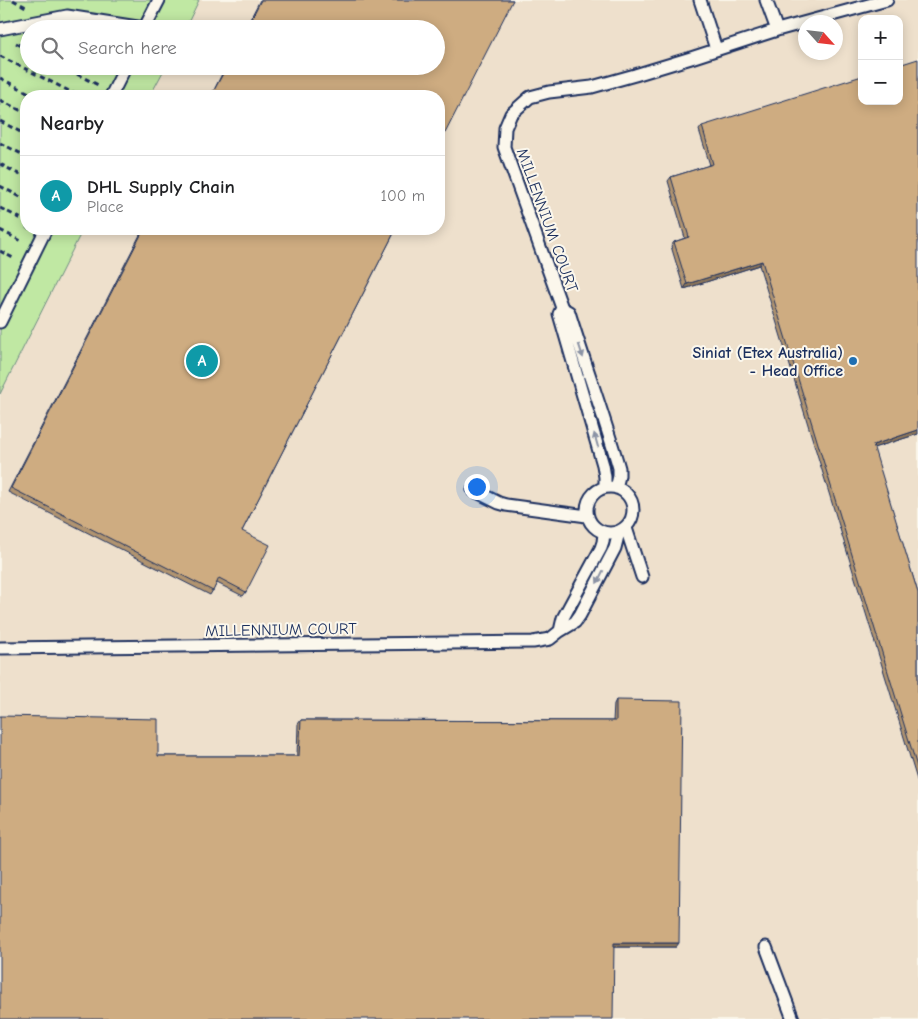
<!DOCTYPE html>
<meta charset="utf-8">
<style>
body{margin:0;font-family:"Comic Neue",sans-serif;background:#f2f2f2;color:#202124}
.controls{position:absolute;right:15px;top:15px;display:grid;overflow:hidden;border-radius:10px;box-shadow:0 2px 12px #0003}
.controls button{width:45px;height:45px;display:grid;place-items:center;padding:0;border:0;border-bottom:1px solid #e0e0e0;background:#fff;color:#202124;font:25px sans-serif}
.compass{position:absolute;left:798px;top:15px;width:45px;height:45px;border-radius:50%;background:#fff;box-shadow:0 2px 12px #0003;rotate:117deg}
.you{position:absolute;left:476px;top:486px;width:18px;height:18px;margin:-12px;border:4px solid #fff;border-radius:50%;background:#1a73e8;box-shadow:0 0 0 8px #1a73e833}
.badge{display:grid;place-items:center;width:32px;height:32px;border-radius:50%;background:#1f6fb2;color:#fff;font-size:16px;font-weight:700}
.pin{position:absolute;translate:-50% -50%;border:2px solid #fff;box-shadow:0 1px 5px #0006}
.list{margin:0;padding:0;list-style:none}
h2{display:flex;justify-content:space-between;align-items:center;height:65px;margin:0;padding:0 20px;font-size:21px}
h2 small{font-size:16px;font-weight:400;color:#757577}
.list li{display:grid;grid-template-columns:32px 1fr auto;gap:15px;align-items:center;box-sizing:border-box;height:80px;padding:0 20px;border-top:1px solid #e0e0e0}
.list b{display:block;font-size:19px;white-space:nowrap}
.list p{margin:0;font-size:16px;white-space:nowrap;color:#757577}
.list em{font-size:16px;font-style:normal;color:#757577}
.icon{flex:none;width:28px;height:28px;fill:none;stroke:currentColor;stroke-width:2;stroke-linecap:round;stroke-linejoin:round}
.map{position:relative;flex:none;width:918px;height:1019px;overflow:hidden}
.search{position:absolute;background:#fff;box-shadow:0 2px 12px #0003;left:20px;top:20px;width:425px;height:55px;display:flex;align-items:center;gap:12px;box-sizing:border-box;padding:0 18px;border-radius:28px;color:#757577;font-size:19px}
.panel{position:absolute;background:#fff;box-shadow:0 2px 12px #0003;left:20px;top:90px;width:425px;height:145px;border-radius:20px}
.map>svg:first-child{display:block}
.built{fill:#eee0cc;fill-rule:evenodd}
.green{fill:#c0e8a3;stroke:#6e8c80}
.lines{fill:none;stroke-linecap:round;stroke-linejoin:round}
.lane-casing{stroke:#1b2f5e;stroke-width:15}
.path{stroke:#1b2f5e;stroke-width:3;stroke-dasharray:5 4;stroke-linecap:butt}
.lane{stroke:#fbf7ec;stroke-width:11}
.wall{fill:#b1946f;stroke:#1b2f5e}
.shaded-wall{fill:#90785a;stroke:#1b2f5e}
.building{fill:#ceac81;stroke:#1b2f5e}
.oneway{fill:#8b93a5}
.poi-dot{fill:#1f6fb2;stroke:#fbf7ec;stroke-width:2}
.labels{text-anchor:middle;stroke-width:4;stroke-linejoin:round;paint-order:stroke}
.street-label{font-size:16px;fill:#1b2f5e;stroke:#fbf7ec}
.poi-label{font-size:16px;font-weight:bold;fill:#1b2f5e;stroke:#fbf7ec;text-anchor:end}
</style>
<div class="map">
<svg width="918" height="1019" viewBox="0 0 918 1019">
<rect width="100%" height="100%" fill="#fbf7ec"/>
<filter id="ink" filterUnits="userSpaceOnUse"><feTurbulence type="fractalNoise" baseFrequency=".02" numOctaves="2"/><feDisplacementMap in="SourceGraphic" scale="10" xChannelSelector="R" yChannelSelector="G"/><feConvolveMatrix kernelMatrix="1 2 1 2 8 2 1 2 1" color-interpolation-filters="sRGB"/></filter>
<g filter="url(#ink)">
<path class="built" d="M199,0H918V1019H0V394L83,229H439V96H150L166,66H436V29H185ZM862,19H899V101H862ZM806,22H836V52H806Z"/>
<path class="green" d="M0,0H199L185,29H29V66H166L150,96H26V229H83L0,394Z"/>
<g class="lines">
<g class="lane-casing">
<path id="lane" d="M700,0L716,49
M766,0L777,30
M0,29L67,16L144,28
M144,29L159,0
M111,96L126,66
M562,308L569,312C585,364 604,416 619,468V476L616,488
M0,322L46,229
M587 510a23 23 0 1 1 46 0a23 23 0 1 1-46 0Z
M605,487V477L603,465L559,314L562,308L504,147L505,128L511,114L530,97L549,92L592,87L635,75L691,58L777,30L887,0
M473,490L499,503L506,505L587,516
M626,528L642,577
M560,631L563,618L601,548L603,542L604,533
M0,648L533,642L550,639L560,631L575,622L580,615L615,548L619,532
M766,947L793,1019"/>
</g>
<path class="path" d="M13,0L26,7
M16,43L29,50
M0,56L79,96
M61,66L100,86
M0,78L35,96
M0,100L26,113
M0,121L26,135
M0,143L26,156
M0,164L26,178
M0,186L26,200
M0,208L26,221
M0,230L23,242
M0,251L15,259"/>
<use href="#lane" class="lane"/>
</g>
<path class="wall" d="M260,0H513L439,96H211L226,66H436V29H245Z
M702,126L918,434L873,448L918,593V783L759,265L684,289L671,246L674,242L685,238L668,181L671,177L710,165L699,130Z
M143,229H396L242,531L246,592L243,596L217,583L210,595L8,492Z
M616,700L676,947H614L158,756H297L298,724L301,720L613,721L614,704Z"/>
<path class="shaded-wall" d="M762,261L759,265L684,289L687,284Z
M918,430V434L870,449L873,445Z
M614,943H679L676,947H612Z"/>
<path class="building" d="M261,0H513L439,145V96H211L227,66H436V29H246Z
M918,59V430L873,445L918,593V770L762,261L687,284L674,242L689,237L671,177L713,164L702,126L862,76V101H899V65Z
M144,229H396L242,531L270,545L246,592L219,578L213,591L11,488Z
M616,700L682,701L679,943H614L613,1019H0V716L158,719V756H299L301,720L616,721Z"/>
<defs><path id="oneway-solid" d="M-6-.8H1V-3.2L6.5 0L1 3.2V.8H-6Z" transform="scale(1.25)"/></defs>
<g class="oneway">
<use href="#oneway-solid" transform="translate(581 351) rotate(72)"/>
<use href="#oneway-solid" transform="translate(596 440) rotate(-106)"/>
<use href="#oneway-solid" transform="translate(600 577) rotate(117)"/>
</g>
</g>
<circle class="poi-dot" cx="853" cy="361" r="5"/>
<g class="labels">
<g class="street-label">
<text transform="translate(548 220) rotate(70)" y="6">MILLENNIUM COURT</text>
<text transform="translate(281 629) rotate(-1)" y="6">MILLENNIUM COURT</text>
</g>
<g class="poi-label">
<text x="843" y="358">Siniat (Etex Australia)<tspan x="843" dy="18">- Head Office</tspan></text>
</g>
</g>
</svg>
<div class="controls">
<button>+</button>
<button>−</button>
</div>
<svg class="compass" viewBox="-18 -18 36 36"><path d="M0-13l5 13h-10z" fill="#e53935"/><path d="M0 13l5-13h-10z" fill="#757577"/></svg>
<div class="you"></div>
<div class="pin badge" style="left:202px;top:361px;background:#0f9aa8">A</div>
<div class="search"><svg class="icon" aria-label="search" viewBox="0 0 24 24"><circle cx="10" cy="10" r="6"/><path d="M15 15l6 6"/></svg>Search here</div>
<section class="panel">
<h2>Nearby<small></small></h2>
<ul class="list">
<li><span class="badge" style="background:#0f9aa8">A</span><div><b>DHL Supply Chain</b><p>Place</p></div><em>100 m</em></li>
</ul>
</section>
</div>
